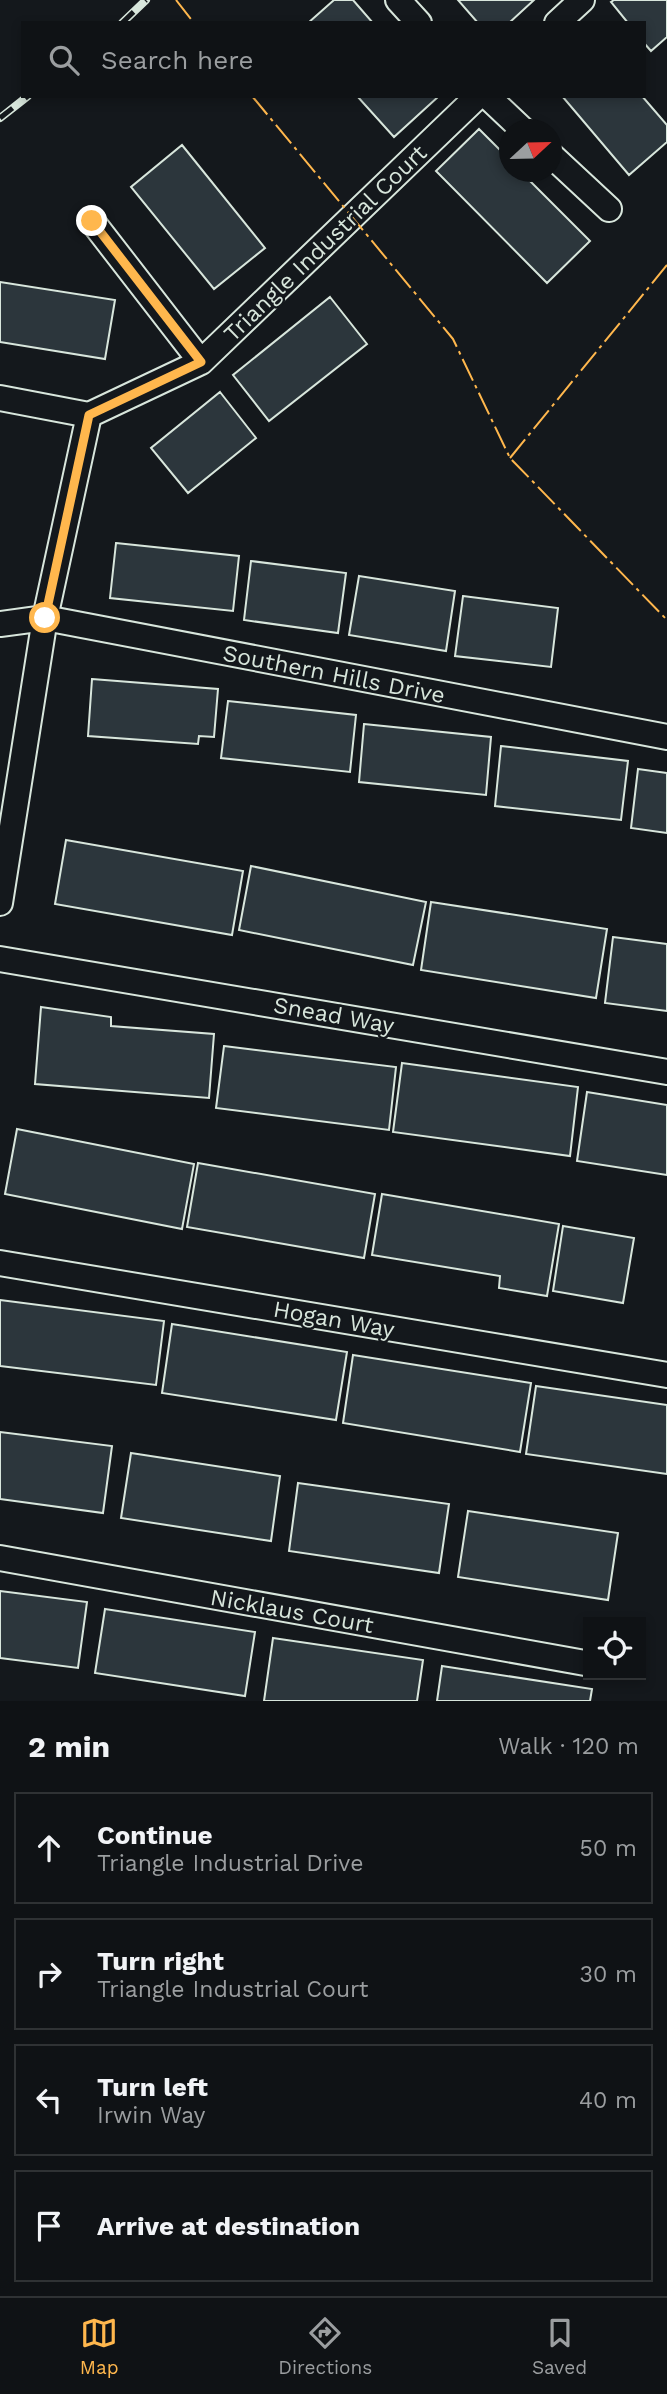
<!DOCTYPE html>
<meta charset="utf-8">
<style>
body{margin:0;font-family:"Work Sans",sans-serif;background:#1d2022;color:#f1f3f6}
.controls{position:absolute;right:21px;bottom:21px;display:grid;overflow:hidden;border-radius:0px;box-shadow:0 4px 10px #0003}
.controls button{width:63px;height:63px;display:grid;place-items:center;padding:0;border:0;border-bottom:2px solid #2f3234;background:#0f1215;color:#f1f3f6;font:35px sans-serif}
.compass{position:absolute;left:499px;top:119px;width:63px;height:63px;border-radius:50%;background:#0f1215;box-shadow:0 4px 10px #0003;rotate:68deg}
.stop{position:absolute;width:21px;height:21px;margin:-16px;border:5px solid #ffb74d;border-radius:50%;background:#fff}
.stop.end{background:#ffb74d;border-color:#fff;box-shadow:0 2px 7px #0008}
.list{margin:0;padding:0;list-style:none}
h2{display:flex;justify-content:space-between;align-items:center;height:91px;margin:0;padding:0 28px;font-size:30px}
h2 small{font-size:23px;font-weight:400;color:#9b9ea0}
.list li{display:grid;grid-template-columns:46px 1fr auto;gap:21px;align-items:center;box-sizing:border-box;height:112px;margin:0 14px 14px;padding:0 14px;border:2px solid #2f3234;border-radius:0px}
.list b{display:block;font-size:26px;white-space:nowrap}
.list p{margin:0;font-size:23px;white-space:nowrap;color:#9b9ea0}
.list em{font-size:23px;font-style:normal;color:#9b9ea0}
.icon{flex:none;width:38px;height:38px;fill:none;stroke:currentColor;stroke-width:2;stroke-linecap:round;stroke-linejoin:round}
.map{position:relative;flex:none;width:667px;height:1701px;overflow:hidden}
.search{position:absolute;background:#0f1215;box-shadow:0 4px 10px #0003;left:21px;right:21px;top:21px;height:77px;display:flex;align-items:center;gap:18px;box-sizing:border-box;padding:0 24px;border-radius:0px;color:#9b9ea0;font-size:26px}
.sheet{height:595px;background:#0f1215}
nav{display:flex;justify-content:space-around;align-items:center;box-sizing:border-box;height:98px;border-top:2px solid #2f3234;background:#0f1215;font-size:19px;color:#9b9ea0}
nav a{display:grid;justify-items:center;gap:4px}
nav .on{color:#ffb74d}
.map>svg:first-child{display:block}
.building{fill:#2c363c;stroke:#d8e6dc;stroke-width:2}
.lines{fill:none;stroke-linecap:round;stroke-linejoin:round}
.street-casing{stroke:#d8e6dc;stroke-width:28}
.street{stroke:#14181c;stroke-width:24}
.rail-casing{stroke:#d8e6dc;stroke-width:8}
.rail{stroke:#14181c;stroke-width:5;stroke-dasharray:16;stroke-linecap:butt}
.power{stroke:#ffb74d;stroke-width:2;stroke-dasharray:24 5 3.5 5;stroke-linecap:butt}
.route{stroke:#ffb74d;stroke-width:9}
.labels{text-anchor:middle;stroke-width:5;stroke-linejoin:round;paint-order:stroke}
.street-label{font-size:23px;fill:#d8e6dc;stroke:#14181c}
</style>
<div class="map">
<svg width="667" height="1701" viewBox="0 0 667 1701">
<rect width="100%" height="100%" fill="#14181c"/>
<path class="building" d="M334,0H353L373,23H308Z
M458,0H534L509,23H478Z
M614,0H667V37L651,51L644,43V23H628L611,2Z
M357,96H439L394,137Z
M562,96H642L667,125V142L629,175Z
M479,129L510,160V172H521L590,241L547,283L436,171Z
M182,145L265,248L214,289L131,187Z
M0,282L115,300L105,359L0,342Z
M330,297L367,344L269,421L233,375Z
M220,392L256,438L188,493L151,448Z
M116,543L239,556L233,611L110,598Z
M251,561L346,573L338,633L244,620Z
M359,576L455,591L446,651L349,635Z
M463,596L558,608L551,667L455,656Z
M92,679L218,689L214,737L199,736L198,744L88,736Z
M228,701L356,715L350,772L221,758Z
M364,724L491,737L486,795L359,782Z
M501,746L628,761L621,820L495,806Z
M638,769L667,773V833L631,828Z
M66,840L243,871L232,935L55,904Z
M251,866L426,902L413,965L239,930Z
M431,902L607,929L596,998L421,970Z
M613,937L667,944V1011L605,1003Z
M41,1007L111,1017V1026L214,1034L209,1098L35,1084Z
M224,1046L396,1067L389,1130L216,1108Z
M402,1063L578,1087L570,1156L393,1132Z
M587,1092L667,1105V1175L577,1161Z
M17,1129L194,1164L182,1229L5,1194Z
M198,1163L375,1194L364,1258L187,1227Z
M382,1194L559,1224L547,1296L499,1288L500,1276L372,1255Z
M563,1226L634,1238L623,1303L553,1291Z
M0,1300L164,1321L156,1385L0,1366Z
M172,1324L347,1352L336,1420L162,1393Z
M353,1355L531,1383L520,1452L343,1423Z
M536,1386L667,1405V1474L526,1454Z
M0,1432L112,1446L103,1513L0,1499Z
M131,1453L280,1476L271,1541L121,1518Z
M298,1483L449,1504L439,1573L289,1551Z
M468,1511L618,1533L608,1600L458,1577Z
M0,1591L87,1602L78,1668L0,1658Z
M105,1609L255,1632L245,1696L95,1673Z
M273,1638L423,1660L417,1701H264Z
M442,1666L592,1689L590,1701H437Z"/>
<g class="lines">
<g class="street-casing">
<path id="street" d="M398,0L419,23
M557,23L582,0
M487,96L523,130
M552,156L609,209
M92,221L201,362
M0,398L89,415L45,618L0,903
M89,415L201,362L478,96
M0,624L45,618L667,737
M0,959L667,1072
M0,1263L667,1375
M0,1558L585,1663"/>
</g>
<use href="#street" class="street"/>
<g class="rail-casing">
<path id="rail" d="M122,23L146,0
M0,118L28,96"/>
</g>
<use href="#rail" class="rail"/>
<path class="power" d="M176,0L194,23
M252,96L453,339L510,458L667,620
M510,458L667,265"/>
</g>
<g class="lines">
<path class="route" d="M45,618L89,415L201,362L92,221"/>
</g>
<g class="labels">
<g class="street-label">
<text transform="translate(325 243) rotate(-44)" y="8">Triangle Industrial Court</text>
<text transform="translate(334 674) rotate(11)" y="8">Southern Hills Drive</text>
<text transform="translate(334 1015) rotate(10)" y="8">Snead Way</text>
<text transform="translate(334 1319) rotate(10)" y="8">Hogan Way</text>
<text transform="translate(292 1611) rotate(10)" y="8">Nicklaus Court</text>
</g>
</g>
</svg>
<div class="controls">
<button><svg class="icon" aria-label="locate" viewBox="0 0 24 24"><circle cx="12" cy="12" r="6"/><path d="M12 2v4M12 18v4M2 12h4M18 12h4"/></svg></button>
</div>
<svg class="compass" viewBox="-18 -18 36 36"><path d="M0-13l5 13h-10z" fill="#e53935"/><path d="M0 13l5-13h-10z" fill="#9b9ea0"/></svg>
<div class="stop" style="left:45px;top:618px"></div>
<div class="stop end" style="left:92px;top:221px"></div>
<div class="search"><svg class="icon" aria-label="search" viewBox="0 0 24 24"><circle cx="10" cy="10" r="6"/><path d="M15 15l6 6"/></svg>Search here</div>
</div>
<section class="sheet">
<h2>2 min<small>Walk · 120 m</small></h2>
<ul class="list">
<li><svg class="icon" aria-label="ahead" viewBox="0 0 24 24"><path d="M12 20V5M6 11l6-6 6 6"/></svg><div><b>Continue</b><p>Triangle Industrial Drive</p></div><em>50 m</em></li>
<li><svg class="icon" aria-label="right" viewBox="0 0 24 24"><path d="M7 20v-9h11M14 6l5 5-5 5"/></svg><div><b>Turn right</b><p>Triangle Industrial Court</p></div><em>30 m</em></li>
<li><svg class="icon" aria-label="left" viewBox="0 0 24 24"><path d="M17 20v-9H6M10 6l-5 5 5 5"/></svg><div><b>Turn left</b><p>Irwin Way</p></div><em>40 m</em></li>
<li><svg class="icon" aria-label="arrive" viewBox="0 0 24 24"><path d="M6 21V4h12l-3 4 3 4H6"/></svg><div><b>Arrive at destination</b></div></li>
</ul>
</section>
<nav>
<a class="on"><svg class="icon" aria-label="map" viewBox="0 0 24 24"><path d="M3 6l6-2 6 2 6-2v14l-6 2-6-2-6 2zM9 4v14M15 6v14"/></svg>Map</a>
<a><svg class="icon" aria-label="directions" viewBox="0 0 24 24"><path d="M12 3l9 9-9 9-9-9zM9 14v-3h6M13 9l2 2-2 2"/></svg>Directions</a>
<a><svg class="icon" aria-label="saved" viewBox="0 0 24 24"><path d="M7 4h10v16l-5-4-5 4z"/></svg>Saved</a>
</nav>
